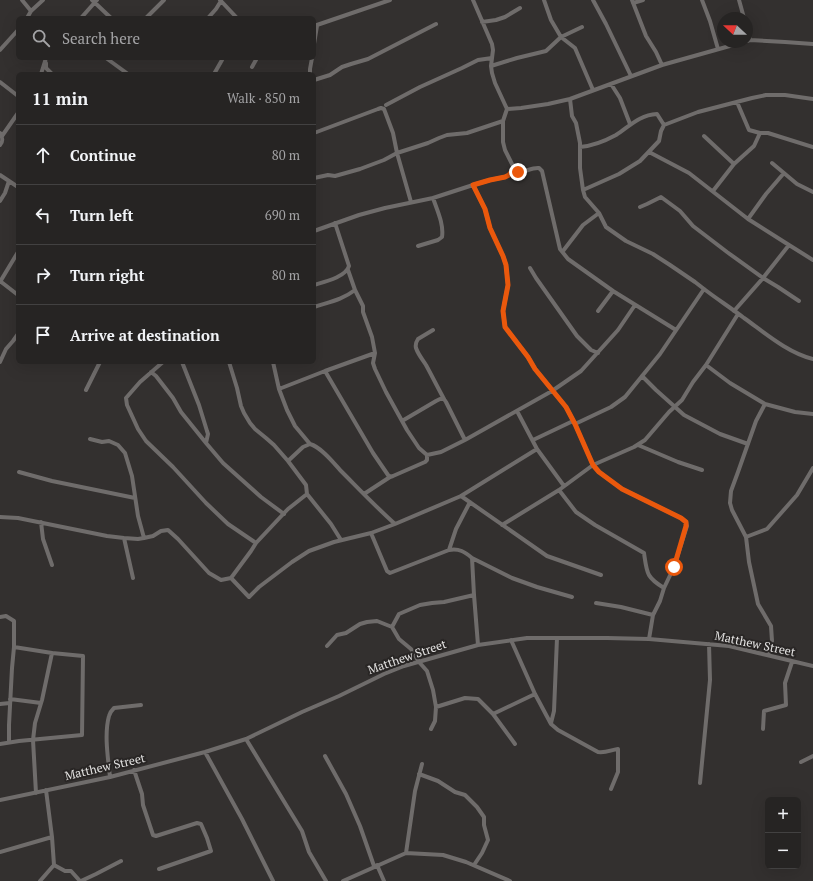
<!DOCTYPE html>
<meta charset="utf-8">
<style>
body{margin:0;font-family:"PT Serif",serif;background:#323030;color:#f1f3f6}
.controls{position:absolute;right:12px;bottom:12px;display:grid;overflow:hidden;border-radius:6px;box-shadow:0 4px 16px #0002}
.controls button{width:36px;height:36px;display:grid;place-items:center;padding:0;border:0;border-bottom:1px solid #424141;background:#262423;color:#f1f3f6;font:20px sans-serif}
.compass{position:absolute;left:717px;top:12px;width:36px;height:36px;border-radius:50%;background:#262423;box-shadow:0 4px 16px #0002;rotate:292deg}
.stop{position:absolute;width:12px;height:12px;margin:-9px;border:3px solid #ea580c;border-radius:50%;background:#fff}
.stop.end{background:#ea580c;border-color:#fff;box-shadow:0 1px 4px #0008}
.list{margin:0;padding:0;list-style:none}
h2{display:flex;justify-content:space-between;align-items:center;height:52px;margin:0;padding:0 16px;font-size:17px}
h2 small{font-size:13px;font-weight:400;color:#a4a4a6}
.list li{display:grid;grid-template-columns:26px 1fr auto;gap:12px;align-items:center;box-sizing:border-box;height:60px;padding:0 16px;border-top:1px solid #424141}
.list b{display:block;font-size:15px;white-space:nowrap}
.list em{font-size:13px;font-style:normal;color:#a4a4a6}
.icon{flex:none;width:22px;height:22px;fill:none;stroke:currentColor;stroke-width:2;stroke-linecap:round;stroke-linejoin:round}
.map{position:relative;flex:none;width:813px;height:881px;overflow:hidden}
.search{position:absolute;background:#262423;box-shadow:0 4px 16px #0002;left:16px;top:16px;width:300px;height:44px;display:flex;align-items:center;gap:10px;box-sizing:border-box;padding:0 14px;border-radius:6px;color:#a4a4a6;font-size:15px}
.panel{position:absolute;background:#262423;box-shadow:0 4px 16px #0002;left:16px;top:72px;width:300px;height:292px;border-radius:6px}
.map>svg:first-child{display:block}
.lines{fill:none;stroke-linecap:round;stroke-linejoin:round}
.minor{stroke:#6f6c6b;stroke-width:4}
.route{stroke:#ea580c;stroke-width:5}
.labels{text-anchor:middle;stroke-width:4;stroke-linejoin:round;paint-order:stroke}
.street-label{font-size:12px;fill:#e3e2e1;stroke:#292625}
</style>
<div class="map">
<svg width="813" height="881" viewBox="0 0 813 881">
<rect width="100%" height="100%" fill="#33302f"/>
<g class="lines">
<path class="minor" d="M22,0L31,11
M92,0L111,18
M220,0L237,18
M544,0L551,20L561,37L575,48L593,90
M593,0L606,24L631,76
M632,0L646,36L656,52L662,65
M702,0L710,21L718,49
M739,0L744,18
M633,3L643,0
M27,18L31,11L43,0
M81,18L97,0
M146,18L164,0
M208,18L216,9L221,1
M482,22L496,20L505,17L520,8
M314,26L390,0
M747,28L750,40
M747,41L750,40L785,42L813,44
M314,44L317,26
M0,50L18,30
M106,58L128,74
M46,63V68L52,74
M491,66L517,58L546,51L561,37L582,27
M252,67L257,58
M41,74L46,58
M214,74L222,60
M310,74V69L312,58
M314,80L330,75L342,67L351,64L368,59L436,24
M0,82L18,96
M611,84L620,98L630,124
M570,99L572,116L576,123L580,143V168L583,190L585,197L599,213
M737,102L749,130L760,133H768L813,147
M386,105L420,87L462,68L478,60L492,58
M507,109L521,108L548,104L570,99L662,65L744,42
M664,125L698,112L752,98L766,95H785L813,99
M0,133C3,137 3,142 0,145
M314,133L378,109L381,108L384,109L393,133L397,153L411,202
M2,136L18,113
M704,136L734,164
M580,147C592,146 605,141 616,135C630,126 639,115 657,114L664,125L661,131L659,141L640,161L619,174L583,190
M649,152L689,173L748,219L766,194L784,173
M772,163L797,184L813,192
M512,171C520,176 530,167 539,168L542,171L560,249L568,259L613,291L676,330
M0,175L18,187
M314,178L328,175L335,176L360,169L384,160L397,153L428,143L439,138L447,135L467,133L503,121
M473,185L485,209L490,228L503,256L506,265L508,285L503,311L505,327L528,357L535,369L566,407L575,424L593,465L599,472L622,489L681,518L686,522L687,526L674,567L664,588L660,601L653,615L649,639
M713,191L734,164L754,146L760,133
M0,201L5,193L9,181
M640,207L647,204L661,197L680,211L693,226L727,252L763,278L778,287L799,301
M748,219L789,245
M314,231L359,215L385,208L433,198L473,185L490,180L505,177L509,175L512,171L513,166L505,150L503,142V121L507,109L495,83L492,73L491,66L493,50L492,44L473,0
M418,246L438,240L442,237C444,224 437,210 433,198
M563,251L583,225L599,213L606,227L626,241L653,254L670,265L695,282L704,289C717,299 731,308 744,318C765,333 788,353 813,359
M530,268L536,278L577,336L591,350L598,353
M348,270L355,290L363,306V312L372,337L375,353L373,363L375,369L386,392L407,430L419,448L427,455L441,452L465,440L552,391L581,371L618,330L635,305
M0,281L18,295
M0,282L18,252
M314,285C324,282 346,277 349,266L335,223
M314,307C329,302 342,300 355,290
M598,311L613,291
M734,311L763,278L789,245L813,260
M433,330L418,339C416,342 415,344 416,348C418,354 422,359 426,365C432,376 438,388 444,399
M0,362L6,349L13,341L18,334
M163,362L140,382L126,398L127,405L138,429L146,441L173,467L206,503L228,524L256,543
M182,362L199,405L207,431L208,434L206,443
M229,362L237,388L241,406L244,413L250,423L255,429L266,438L274,445L288,461L306,485L307,494L331,524L341,540
M273,362L279,389L287,410L295,426L310,444
M706,365L730,383L765,404L795,412L813,414
M325,371L373,453L388,475L390,477L393,476L425,462L427,460V455
M151,372L156,376L173,398L181,412L206,443L223,463L261,497L284,514
M642,376L656,390L684,415L720,434L748,444
M279,389L325,371L375,353
M86,390L100,362
M765,404L756,421L738,472L731,491L730,503L732,510L746,537L749,562L758,604L771,626L772,641L769,655
M517,411L537,449L564,486
M402,421L436,401L440,399H444L446,402L465,440
M575,424L611,407L625,397L660,354L704,289
M90,439L102,442L109,441L118,445L125,453L132,476L138,516L144,538
M533,440L573,421
M638,445L678,462L702,470
M288,461L303,447L310,444C321,447 333,462 340,470C358,488 376,507 395,524
M19,472L52,481L135,498
M559,490L576,512L595,525L644,553C647,573 646,577 664,588
M364,494L390,477
M461,496L537,449
M0,517L18,518L107,536L124,538L138,539L144,538L153,536L161,531L168,530L178,539L209,573L221,580L231,578L251,551L256,543L288,509L307,494
M41,522L43,539L52,565
M502,525L559,490L593,465L634,447L645,440L669,412L682,400L693,382L706,365L738,314
M371,533L387,571L390,573L449,550C459,548 465,552 472,558L474,595L478,645
M746,537L767,529L797,495L813,468
M124,538L133,578
M449,550L456,529L470,502
M472,558L512,578L537,587L572,597
M231,578L249,597L259,587L292,562L309,551L334,542L371,533L395,524L461,496L547,556L601,575
M596,603L621,607L653,615
M0,617L6,616L14,621V647L12,668L9,725V742
M392,627L399,614L420,605L432,603L444,602L474,595
M511,640L535,694L551,724L558,730L598,752C607,753 610,750 618,749V772L611,789
M327,646L337,635L346,633L360,624L367,622L377,621L392,627L399,639L411,649L419,662L427,671L433,690L436,707L435,721L431,729
M10,699L41,703
M0,704L10,703
M436,707L465,698L478,699L493,714L515,744
M493,714L535,694
M551,723L554,711L557,638
M763,729L764,711L786,705L785,683L792,662
M246,739L302,831L309,852L326,881
M0,744L19,741L82,735L83,656L52,653L14,647
M205,752L242,819L273,881
M325,756L346,794L360,826L374,866
M801,762L813,756
M134,770L142,794L143,805L153,835L156,836L197,823L201,824L207,838L211,851L159,869
M419,774L438,781L455,792L465,795L477,807L484,817V825L488,840L482,853L474,865
M110,777C108,758 104,734 109,716C110,712 112,710 114,708L141,705
M700,783L710,680L709,644
M46,790L52,837L54,865L65,871H71L80,881
M36,793L33,740L35,723L42,700L52,653
M0,800L110,777L205,752L246,739L302,712L339,696L384,674L404,666L478,645L527,638H607L649,639L729,646L813,666
M0,852L52,837
M406,853L415,791L422,764
M377,865L384,881
M40,881L54,865
M81,881L96,874L121,861
M343,881L406,853L443,855L466,862L510,881"/>
</g>
<g class="lines">
<path class="route" d="M518,172L515,173L512,171L509,175L505,177L490,180L473,185L485,209L490,228L503,256L506,265L508,285L503,311L505,327L528,357L535,369L566,407L575,424L593,465L599,472L622,489L681,518L686,522V526L674,567"/>
</g>
<g class="labels">
<g class="street-label">
<text transform="translate(755 644) rotate(12)" y="4">Matthew Street</text>
<text transform="translate(407 657) rotate(-19)" y="4">Matthew Street</text>
<text transform="translate(105 767) rotate(-13)" y="4">Matthew Street</text>
</g>
</g>
</svg>
<div class="controls">
<button>+</button>
<button>−</button>
</div>
<svg class="compass" viewBox="-18 -18 36 36"><path d="M0-13l5 13h-10z" fill="#e53935"/><path d="M0 13l5-13h-10z" fill="#a4a4a6"/></svg>
<div class="stop" style="left:674px;top:567px"></div>
<div class="stop end" style="left:518px;top:172px"></div>
<div class="search"><svg class="icon" aria-label="search" viewBox="0 0 24 24"><circle cx="10" cy="10" r="6"/><path d="M15 15l6 6"/></svg>Search here</div>
<section class="panel">
<h2>11 min<small>Walk · 850 m</small></h2>
<ul class="list">
<li><svg class="icon" aria-label="ahead" viewBox="0 0 24 24"><path d="M12 20V5M6 11l6-6 6 6"/></svg><div><b>Continue</b></div><em>80 m</em></li>
<li><svg class="icon" aria-label="left" viewBox="0 0 24 24"><path d="M17 20v-9H6M10 6l-5 5 5 5"/></svg><div><b>Turn left</b></div><em>690 m</em></li>
<li><svg class="icon" aria-label="right" viewBox="0 0 24 24"><path d="M7 20v-9h11M14 6l5 5-5 5"/></svg><div><b>Turn right</b></div><em>80 m</em></li>
<li><svg class="icon" aria-label="arrive" viewBox="0 0 24 24"><path d="M6 21V4h12l-3 4 3 4H6"/></svg><div><b>Arrive at destination</b></div></li>
</ul>
</section>
</div>
